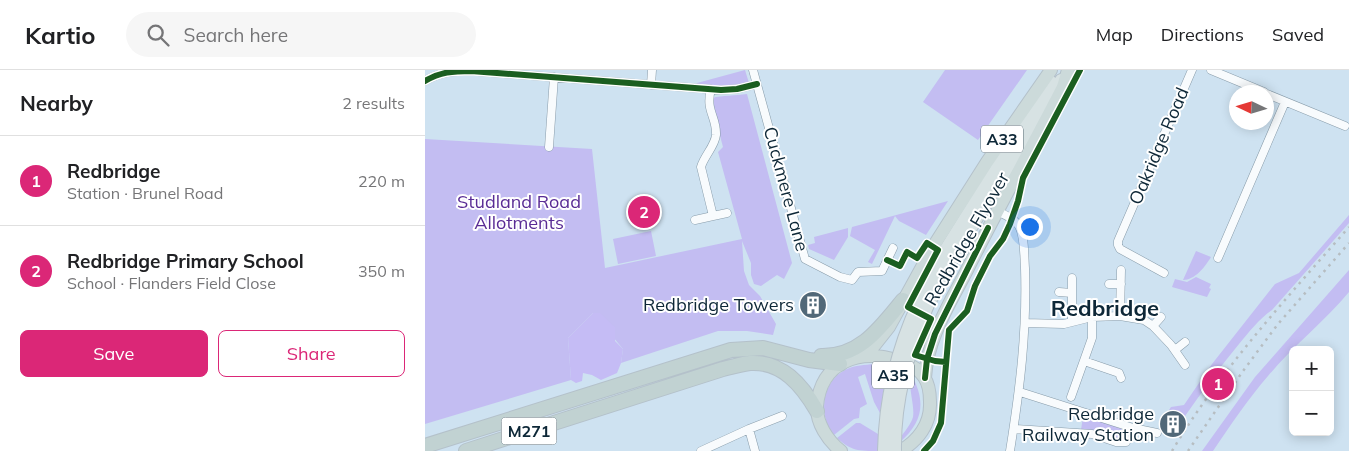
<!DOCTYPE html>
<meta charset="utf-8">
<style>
body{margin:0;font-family:Mulish,sans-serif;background:#f6f6f6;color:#202124}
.controls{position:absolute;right:15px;bottom:15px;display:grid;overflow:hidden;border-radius:8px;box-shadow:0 2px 12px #0003}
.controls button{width:45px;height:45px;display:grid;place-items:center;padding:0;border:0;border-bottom:1px solid #e0e0e0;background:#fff;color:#202124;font:25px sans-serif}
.compass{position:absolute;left:804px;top:15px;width:45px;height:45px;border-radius:50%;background:#fff;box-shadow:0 2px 12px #0003;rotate:274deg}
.you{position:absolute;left:604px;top:156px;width:18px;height:18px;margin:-12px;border:4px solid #fff;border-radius:50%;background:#1a73e8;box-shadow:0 0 0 8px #1a73e833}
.badge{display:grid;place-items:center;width:32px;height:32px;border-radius:50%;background:#db2777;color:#fff;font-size:16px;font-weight:700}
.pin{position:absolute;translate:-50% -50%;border:2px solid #fff;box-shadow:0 1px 5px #0006}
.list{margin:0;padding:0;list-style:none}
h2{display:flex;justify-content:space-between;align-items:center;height:65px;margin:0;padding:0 20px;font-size:21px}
h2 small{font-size:16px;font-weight:400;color:#757577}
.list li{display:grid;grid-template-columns:32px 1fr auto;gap:15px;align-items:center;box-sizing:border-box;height:90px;padding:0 20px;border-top:1px solid #e0e0e0}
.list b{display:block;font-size:19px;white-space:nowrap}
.list p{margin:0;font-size:16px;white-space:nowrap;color:#757577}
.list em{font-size:16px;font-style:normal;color:#757577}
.actions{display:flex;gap:10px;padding:15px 20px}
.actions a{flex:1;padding:11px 0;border:1px solid #db2777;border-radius:8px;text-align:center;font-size:18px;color:#db2777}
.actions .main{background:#db2777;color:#fff}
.icon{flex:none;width:28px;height:28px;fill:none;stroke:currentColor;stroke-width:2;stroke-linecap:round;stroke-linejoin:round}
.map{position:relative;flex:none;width:924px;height:381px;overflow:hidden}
header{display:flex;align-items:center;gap:30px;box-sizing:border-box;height:70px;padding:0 25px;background:#fff;border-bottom:1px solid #e0e0e0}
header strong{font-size:24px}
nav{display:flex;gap:28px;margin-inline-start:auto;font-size:18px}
.search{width:350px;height:45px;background:#f6f6f6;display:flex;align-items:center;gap:12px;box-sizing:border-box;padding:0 18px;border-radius:28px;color:#757577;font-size:19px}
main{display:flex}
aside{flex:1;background:#fff}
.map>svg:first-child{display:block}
.green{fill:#c3bdf2}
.forest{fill:#c5bcf5}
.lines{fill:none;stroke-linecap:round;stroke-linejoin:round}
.minor-casing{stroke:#889caa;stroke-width:9}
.primary-casing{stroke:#b4c1ca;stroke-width:14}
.trunk-casing{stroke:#b4c1ca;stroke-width:14}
.motorway-casing{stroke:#b4c1ca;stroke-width:16}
.minor{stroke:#f8fbfd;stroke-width:8}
.primary{stroke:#d7e2e3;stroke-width:12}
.trunk{stroke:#ccdada;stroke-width:12}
.motorway{stroke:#c1d2d2;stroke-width:14}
.rail{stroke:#b6bdc1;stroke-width:2.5;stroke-dasharray:2.5 5;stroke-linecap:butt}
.primary-bridge-casing{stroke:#b4c1ca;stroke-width:14;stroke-linecap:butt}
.primary-bridge{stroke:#d7e2e3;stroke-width:12}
.cycleway-casing{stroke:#fff;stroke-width:9}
.cycleway{stroke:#1b5e20;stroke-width:6}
.labels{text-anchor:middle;stroke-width:4;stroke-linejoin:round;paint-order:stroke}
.shield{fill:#fff;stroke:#566873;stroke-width:1}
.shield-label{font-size:16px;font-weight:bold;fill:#0d2737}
.street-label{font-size:18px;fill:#0d2737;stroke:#fff}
.park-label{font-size:18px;fill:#592c95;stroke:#fff}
.poi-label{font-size:18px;fill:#0d2737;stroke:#fff;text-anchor:end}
.district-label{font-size:22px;font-weight:bold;fill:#0d2737;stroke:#fff}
</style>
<header>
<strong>Kartio</strong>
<div class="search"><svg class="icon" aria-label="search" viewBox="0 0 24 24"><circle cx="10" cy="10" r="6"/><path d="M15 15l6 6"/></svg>Search here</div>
<nav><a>Map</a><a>Directions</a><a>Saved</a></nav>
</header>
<main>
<aside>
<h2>Nearby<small>2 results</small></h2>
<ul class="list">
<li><span class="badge">1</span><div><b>Redbridge</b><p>Station · Brunel Road</p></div><em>220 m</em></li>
<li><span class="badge">2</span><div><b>Redbridge Primary School</b><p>School · Flanders Field Close</p></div><em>350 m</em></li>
</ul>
<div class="actions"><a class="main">Save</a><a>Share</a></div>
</aside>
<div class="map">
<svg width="924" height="381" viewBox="0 0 924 381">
<rect width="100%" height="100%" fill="#cee2f1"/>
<path class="green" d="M320,0L324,13L302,17L271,15L272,13Z
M520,0H602L553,70L498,32Z
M322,24L367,193L359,209L352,205L336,216L329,214L326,205V193L317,171L319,201L324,215L335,226L351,254L348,265L322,261H293L196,293L198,279L168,243L143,268L146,310L0,354V69L167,79L180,198L317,169L293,82L298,77L286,32L287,28C298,25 310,26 322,24Z
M523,131L501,165L474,151L470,146L447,194L443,192L450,180L425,166L427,157Z
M924,145V153L847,240C834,249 824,262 814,274C794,298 776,323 758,349L744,340L746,337L759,335L787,294L850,214L874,203Z
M423,158V167L409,190L384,179L383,175L390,173L389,167Z
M226,161L231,186L193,194L188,169Z
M771,181L786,187C780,197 770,210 758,210Z
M924,200V222C899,252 868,276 843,306C823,329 805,356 788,381H777L830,307Z
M771,207L786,214L784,218L786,219L782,227L747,217L750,209L762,212Z
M449,294L464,295L455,343L449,332L440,304L433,307L442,334L435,338L434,348L429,349L409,365C392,345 397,310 422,299C430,295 440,295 449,294Z
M487,306C501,332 498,352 475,372V368C480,361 486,354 488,347C490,334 482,316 487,306Z
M658,346L696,357L697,365L692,368L656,360Z
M431,353H435L453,364V381C434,381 426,381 412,368Z"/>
<path class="forest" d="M168,243H175L190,257V271L198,279L196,293L192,303L176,310L167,305L158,303L157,311L151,313L146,310L143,268Z"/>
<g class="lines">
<g class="minor-casing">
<path id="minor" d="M328,0L380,189L415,207L427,210L433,202L457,201L468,178
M786,0L839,22
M0,11C15,2 28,1 46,1L296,20L312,19L332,14
M226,15L227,0
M842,24L920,56
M124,77L129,7
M572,141C580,145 590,149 594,156C600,167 599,186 600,198C602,262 595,318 585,381
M288,146L302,143
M270,150L288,146L276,97C279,86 290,76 291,65C292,47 280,41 286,19
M793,188L860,32
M739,203L695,179L693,175V171L767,0
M684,214H696
M634,222L647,223
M695,246L696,200
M647,252V208
M600,253L639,254L667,247L695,246L719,250L728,256L746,275L760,295
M728,256L736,247
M750,280L760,272
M659,291L694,303L696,308
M595,322L708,358L732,363
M646,327L667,268V247
M324,359L357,346
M589,359L667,364L691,372H701
M276,381L324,359L330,381"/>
</g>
<g class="primary-casing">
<path id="primary" d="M494,232L521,179L625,11
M502,237L530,184L636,10"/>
</g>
<g class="trunk-casing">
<path id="trunk" d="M441,286L464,257L508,177L562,92L626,0
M500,308C502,269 524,235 541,202C572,140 606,79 638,17L643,0
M416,381C403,371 391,353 392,336C396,291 435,278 474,291C483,294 494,298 499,307C504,314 505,324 505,332C506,354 493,371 475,381"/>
</g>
<g class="motorway-casing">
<path id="motorway" d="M396,286C435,287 455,258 478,230
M0,376L306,280L338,278L384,290L415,294
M41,381L298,299C307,297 316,294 325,293C357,291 377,315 392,341"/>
</g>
<use href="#minor" class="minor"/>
<use href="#primary" class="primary"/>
<use href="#trunk" class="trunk"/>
<use href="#motorway" class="motorway"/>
<path class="rail" d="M747,381C796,299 861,229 924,157
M763,381L818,301L853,254L924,173"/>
<g class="primary-bridge-casing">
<path id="primary-bridge" d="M459,381C460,329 472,279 494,232
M470,381C469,330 483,283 502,237"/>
</g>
<use href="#primary-bridge" class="primary-bridge"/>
<g class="cycleway-casing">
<path id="cycleway" d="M0,11C15,2 28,1 46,1L296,20L312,19L332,14
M462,190L475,196L482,182L492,188L502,173L513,180L483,237L506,249L490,285L510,291L521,292
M500,308L502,289L510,264L563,158
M499,381L508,371L516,353L524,260L542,241L550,216L565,186L578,169L585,154L593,131L598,108L655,0"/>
</g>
<use href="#cycleway" class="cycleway"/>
</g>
<defs>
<g id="building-disc" transform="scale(1.4375)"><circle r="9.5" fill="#516878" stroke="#fff"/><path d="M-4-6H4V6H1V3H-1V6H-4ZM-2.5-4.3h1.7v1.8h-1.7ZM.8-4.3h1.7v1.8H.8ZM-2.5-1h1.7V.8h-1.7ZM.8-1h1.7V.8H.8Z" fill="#fff"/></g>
</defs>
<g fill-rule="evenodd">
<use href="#building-disc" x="388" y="235"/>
<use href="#building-disc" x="748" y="354"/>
</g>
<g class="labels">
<g class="shield">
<rect x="556" y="55.5" width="42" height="27" rx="4"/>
<rect x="447" y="291.5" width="42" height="27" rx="4"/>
<rect x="76.5" y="347.5" width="55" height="27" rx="4"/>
</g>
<g class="shield-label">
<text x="577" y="75">A33</text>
<text x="468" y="311">A35</text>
<text x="104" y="367">M271</text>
</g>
<g class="street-label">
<text transform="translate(734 76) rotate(-67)" y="6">Oakridge Road</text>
<text transform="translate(361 119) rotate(75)" y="6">Cuckmere Lane</text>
<text transform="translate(542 169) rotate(-60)" y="6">Redbridge Flyover</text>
</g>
<g class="park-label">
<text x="94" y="138">Studland Road<tspan x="94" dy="21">Allotments</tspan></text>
</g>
<g class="poi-label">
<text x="369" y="241">Redbridge Towers</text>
<text x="729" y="350">Redbridge<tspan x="729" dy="21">Railway Station</tspan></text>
</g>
<g class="district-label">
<text x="680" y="246">Redbridge</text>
</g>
</g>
</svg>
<div class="controls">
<button>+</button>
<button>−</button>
</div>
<svg class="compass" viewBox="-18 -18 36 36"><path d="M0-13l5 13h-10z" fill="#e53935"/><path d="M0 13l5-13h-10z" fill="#757577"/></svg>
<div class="you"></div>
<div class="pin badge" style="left:793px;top:314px">1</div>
<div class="pin badge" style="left:219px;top:142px">2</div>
</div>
</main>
